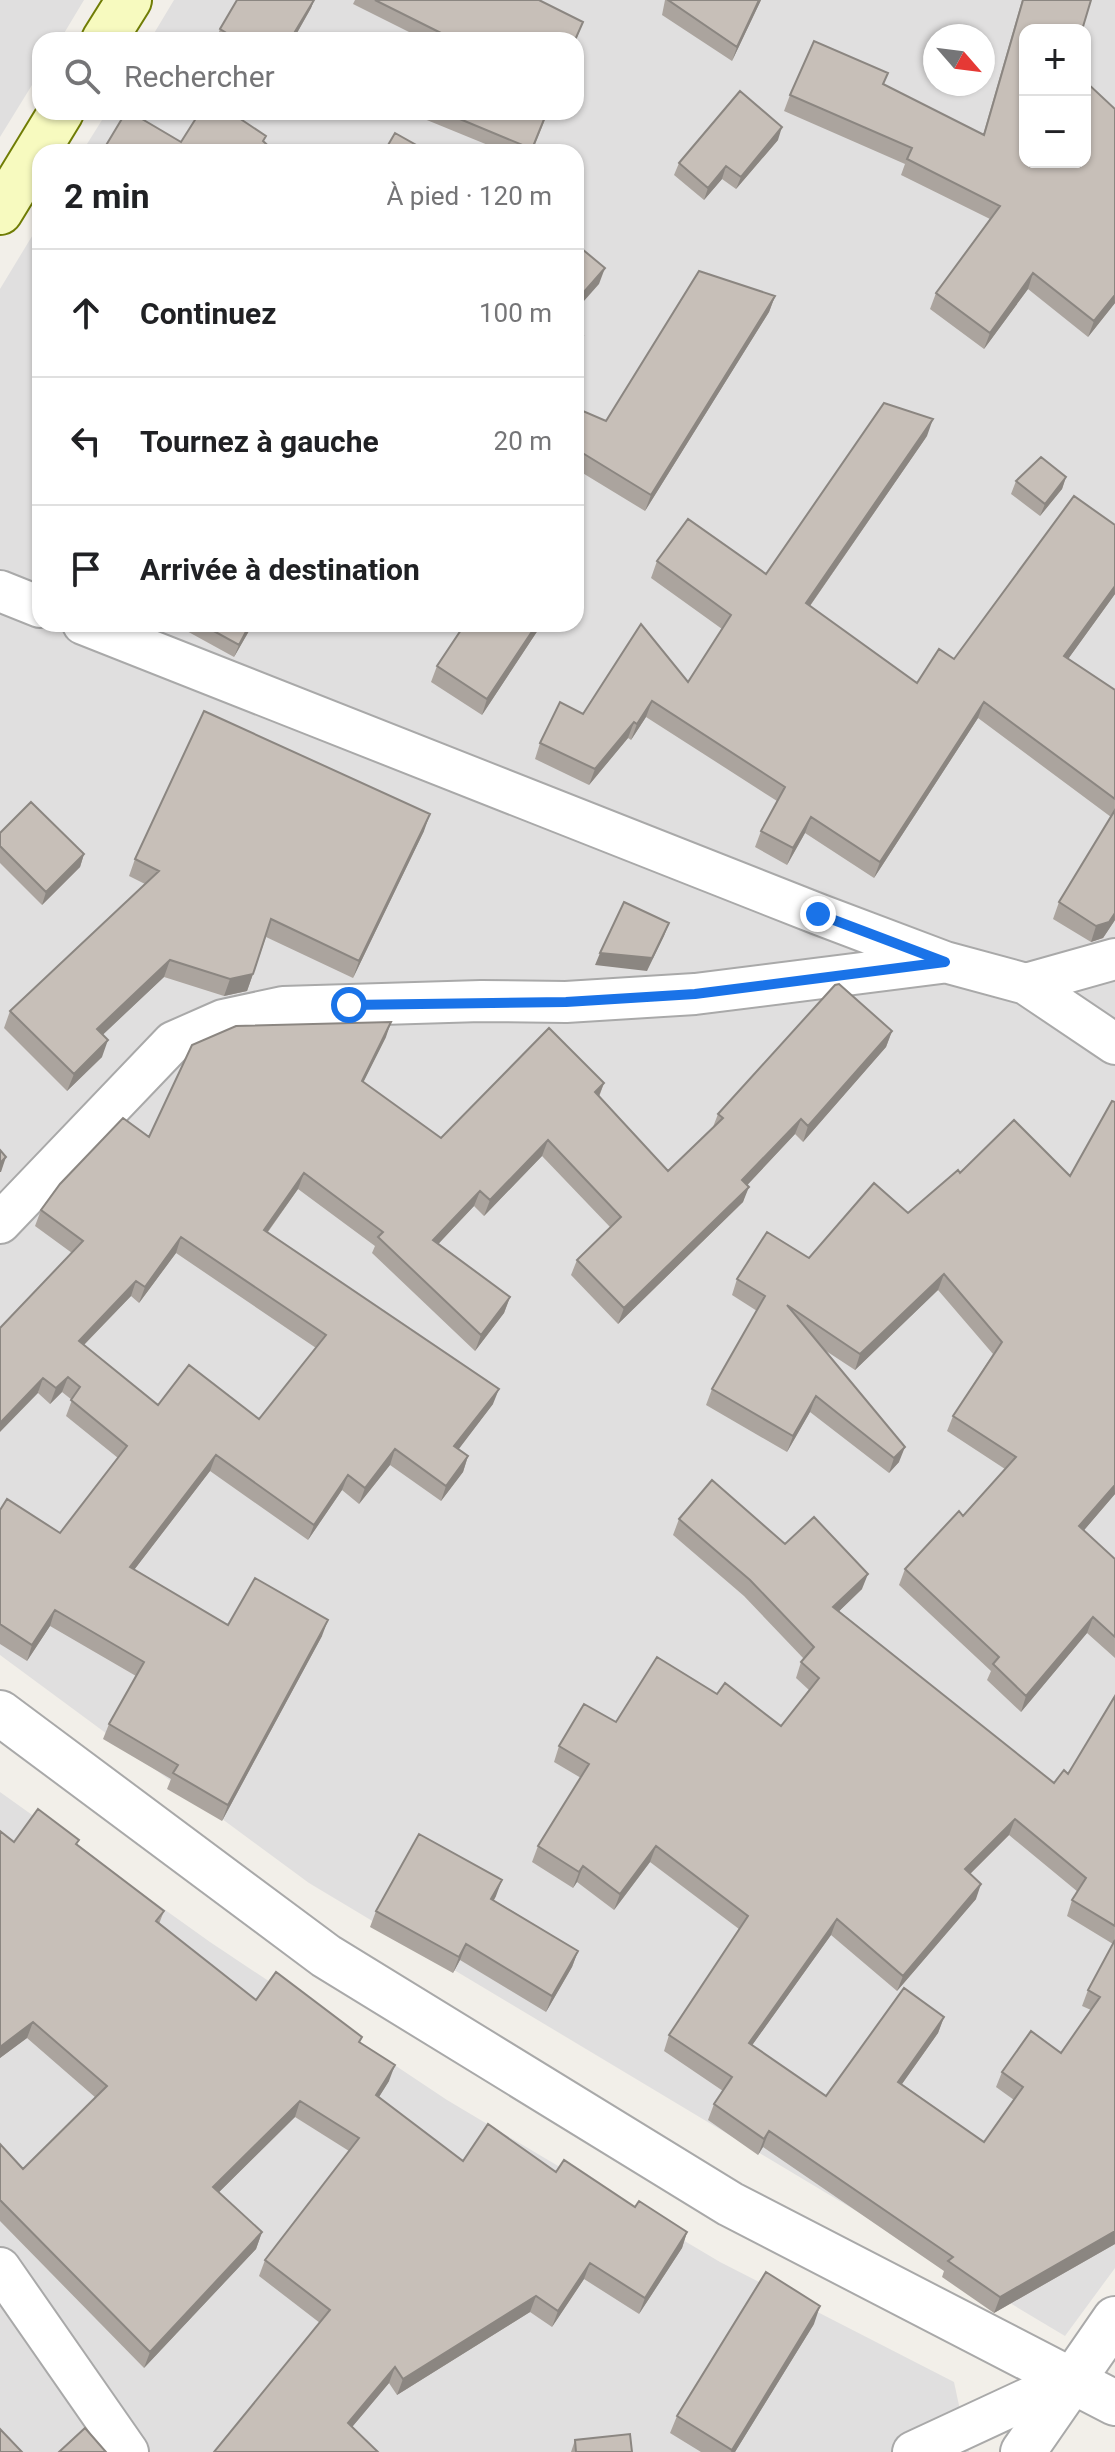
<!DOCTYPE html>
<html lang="fr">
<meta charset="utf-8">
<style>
body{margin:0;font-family:Roboto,sans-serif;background:#f2f2f2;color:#202124}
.controls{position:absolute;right:24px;top:24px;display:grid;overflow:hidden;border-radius:16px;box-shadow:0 2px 6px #0004}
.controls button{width:72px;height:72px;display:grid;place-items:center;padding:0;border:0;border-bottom:2px solid #e0e0e0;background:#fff;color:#202124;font:40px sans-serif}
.compass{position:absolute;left:923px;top:24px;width:72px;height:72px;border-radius:50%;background:#fff;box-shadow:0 2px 6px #0004;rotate:118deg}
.stop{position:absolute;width:24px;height:24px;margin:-18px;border:6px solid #1a73e8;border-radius:50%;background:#fff}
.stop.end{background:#1a73e8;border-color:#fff;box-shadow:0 2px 8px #0008}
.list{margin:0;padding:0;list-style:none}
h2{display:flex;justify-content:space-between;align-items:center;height:104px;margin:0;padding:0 32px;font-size:34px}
h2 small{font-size:26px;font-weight:400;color:#757577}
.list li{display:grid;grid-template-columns:52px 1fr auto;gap:24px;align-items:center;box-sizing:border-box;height:128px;padding:0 32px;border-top:2px solid #e0e0e0}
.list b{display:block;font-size:30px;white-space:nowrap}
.list em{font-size:26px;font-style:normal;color:#757577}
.icon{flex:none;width:44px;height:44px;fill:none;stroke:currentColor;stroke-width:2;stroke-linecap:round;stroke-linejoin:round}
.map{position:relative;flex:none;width:1115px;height:2452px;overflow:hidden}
.search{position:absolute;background:#fff;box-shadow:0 2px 6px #0004;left:32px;top:32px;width:552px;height:88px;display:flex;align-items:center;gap:20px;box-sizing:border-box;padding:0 28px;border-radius:24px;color:#757577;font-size:30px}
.panel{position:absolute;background:#fff;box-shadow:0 2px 6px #0004;left:32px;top:144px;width:552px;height:488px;border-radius:24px}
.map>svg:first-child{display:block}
.residential{fill:#e0dfdf;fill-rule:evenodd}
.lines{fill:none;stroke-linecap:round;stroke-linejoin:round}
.minor-casing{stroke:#a9a9a9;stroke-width:44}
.tertiary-casing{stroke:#a9a9a9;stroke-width:48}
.secondary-casing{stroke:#707d05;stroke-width:48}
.minor{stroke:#fff;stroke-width:40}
.tertiary{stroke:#fff;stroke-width:44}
.secondary{stroke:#f7fabf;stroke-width:44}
.wall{fill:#aba49e;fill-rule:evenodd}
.shaded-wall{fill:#8b8681}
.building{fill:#c7bfb8;stroke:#8b8681;stroke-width:2;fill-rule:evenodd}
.route{stroke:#1a73e8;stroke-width:10}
</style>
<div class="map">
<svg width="1115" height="2452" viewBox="0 0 1115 2452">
<rect width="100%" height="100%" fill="#f2efe9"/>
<path class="residential" d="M0,0H84L60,40H40V72L0,137Z
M174,0H1115V2268L1065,2336L309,1883L0,1655V289L40,223V624H576V152H82L107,112H576V40H150ZM1025,30H1085V162H1025ZM935,36H983V84H935Z
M0,1792L210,1942L447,2100L720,2262L954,2382L969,2452H0Z"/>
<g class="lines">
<g class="minor-casing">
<path id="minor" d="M0,591L40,607
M83,624L818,914L945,962L1026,984L1115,1044
M1026,984L1115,959
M0,1223L173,1042L223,1020L283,1007L481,1001L566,1002L695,994L941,963
M0,2268L128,2452
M913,2452L1070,2379"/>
</g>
<g class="tertiary-casing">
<path id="tertiary" d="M0,1713L326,1956L730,2204L1115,2403
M1023,2452L1115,2319"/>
</g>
<g class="secondary-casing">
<path id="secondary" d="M104,40L129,0
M0,212L61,112"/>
</g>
<use href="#minor" class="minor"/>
<use href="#tertiary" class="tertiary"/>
<use href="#secondary" class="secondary"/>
</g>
<path class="wall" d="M237,0H314L311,8L293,40H216L220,29Z
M355,0H539L583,22L576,40H425L353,4Z
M665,0H761L732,61L662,15Z
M1022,0H1091L1025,30L1115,303L1088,337L1028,289L984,349L930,309L936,293L990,219L901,175L905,164L784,111L790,95L884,85L983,135Z
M418,112H548L532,152H505L417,116Z
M778,140L736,189L722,179L704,200L674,175L679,163Z
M775,296L769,312L645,511L576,469V408L606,421Z
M927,436L810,606L917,683L954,659L1115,525V594L1068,659L1115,690V920L1103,938L1091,942L1053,919L1059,902L1111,817L978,718L874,878L805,833L787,865L755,847L761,831L777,801L646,717L631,740L628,738L589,785L535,759L540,743L583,714L688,682L722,629L651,578L657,561L766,574Z
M1066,477L1062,489L1040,516L1011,494L1016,481Z
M174,624H253L234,657Z
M465,624H542L482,715L431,682L437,666Z
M424,831L353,978L266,937L247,991L224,996L164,977L103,1034L102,1057L67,1091L4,1028L10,1011L145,884L129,876L135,859Z
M0,833L84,854L80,867L42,905L0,863Z
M892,1031L886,1047L803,1142L795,1134L747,1185L743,1202L618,1324L571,1275L577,1260L610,1227L542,1156L484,1216L474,1206L438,1244L510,1297L504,1313L475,1351L372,1253L375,1246L298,1189L268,1232L493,1404L458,1449L468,1456L463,1472L441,1501L390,1465L359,1504L342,1490L308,1540L210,1471L134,1570L228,1625L322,1636L222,1821L167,1789L171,1779L103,1739L109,1724L136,1676L50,1626L27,1661L0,1644V1510L60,1533L118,1458L66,1416L72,1400L62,1392L50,1404L38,1393L72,1253L35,1226L41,1210L149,1137L386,1037L363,1082L441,1138L604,1083L599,1097L668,1171L713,1127L718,1114ZM176,1253L316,1348L259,1419L158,1405L84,1345L131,1296L139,1303Z
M1115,1102V1494L1084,1530L1115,1559V1658L1087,1633L1021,1712L987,1680L991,1671L899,1585L905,1569L963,1516L1005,1469L947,1431L953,1416L993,1354L938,1290L855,1370L823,1349L899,1462L889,1473L810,1412L787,1452L706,1405L712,1389L757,1311L732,1295L737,1279L809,1258L908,1213L960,1173L1070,1176Z
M679,1519L785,1544L862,1589L839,1611L1054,1783L1068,1774L1115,1696V2244L994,2313L942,2277L944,2271L763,2147L758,2155L708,2120L714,2104L723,2091L664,2051L669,2035L739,1929L650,1862L614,1910L577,1882L573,1888L532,1862L538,1846L581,1778L554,1762L559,1746L616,1722L717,1694L781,1726L809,1690L796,1678L801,1662L804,1659L744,1596L673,1535ZM1009,1835L1078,1892L1072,1900L1067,1916L1113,1944L1088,1990L1082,2006L1091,2010L1061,2053L1002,2072L996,2087L1014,2100L984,2142L902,2084L938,2033L944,2017L826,2096L752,2045L831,1935L897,1991L976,1899L970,1874Z
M0,1831L14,1842L79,1840L77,1844L164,1911L159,1924L256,2000L362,2037L360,2042L389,2081L379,2097L463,2161L556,2172L687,2232L682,2248L639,2314L584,2279L552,2327L530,2312L397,2395L389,2383L352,2427L214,2452L320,2323L259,2276L265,2260L349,2151L295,2117L219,2192L262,2232L256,2249L144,2368L0,2221V2144L23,2169L96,2098L27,2038L0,2058Z
M496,1896L494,1900L578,1951L572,1967L546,2012L460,1960L453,1973L370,1927L376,1911Z
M814,2324L735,2452H701L670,2433L677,2416Z
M575,2440L632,2452H571Z"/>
<path class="shaded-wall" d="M314,0L311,8L293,40H290Z
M759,0H761L732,61L737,47Z
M782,127L778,140L736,189L741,177Z
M726,166L722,179L704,200L708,188Z
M605,268L599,284L576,310V301Z
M1033,273L1028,289L984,349L990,333Z
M1115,295V303L1088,337L1094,321Z
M775,296L769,312L645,511L651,495Z
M583,336L577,352L576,354V345Z
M933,419L927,436L800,620L806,603Z
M1066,477L1062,489L1040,516L1045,504Z
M1115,586V594L1058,673L1064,656Z
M250,624H253L234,657L239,645Z
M537,624H542L482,715L487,699Z
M652,701L646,717L631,740L637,724Z
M984,702L978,718L874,878L880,862Z
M634,722L628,738L589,785L595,769Z
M430,814L424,831L353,978L359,961Z
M811,817L805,833L787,865L793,848Z
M84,854L80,867L42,905L46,892Z
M1115,913V920L1103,938L1091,942L1096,926Z
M669,923L664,936L647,971L595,965L600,953Z
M170,960L164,977L91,1046L97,1029Z
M253,974L247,991L224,996L230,979Z
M391,1022L386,1037L356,1097L362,1081Z
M892,1031L886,1047L803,1142L808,1126Z
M108,1040L102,1057L67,1091L74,1074Z
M604,1083L598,1098L595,1092Z
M801,1119L795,1134L737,1196L742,1180Z
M548,1140L542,1156L484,1216L490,1200Z
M6,1157L1,1172H0V1163Z
M304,1173L298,1189L258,1245L264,1230Z
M749,1187L743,1202L618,1324L624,1308Z
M480,1191L474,1206L427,1256L433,1240Z
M181,1237L176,1253L139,1303L145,1287Z
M944,1274L938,1290L855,1370L860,1354Z
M136,1281L131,1296L73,1356L79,1341Z
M510,1297L504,1313L475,1351L481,1335Z
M68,1377L62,1392L50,1404L56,1388Z
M43,1378L38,1393L0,1432V1423Z
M499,1389L493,1404L449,1462L454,1446Z
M816,1396L810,1412L787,1452L793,1436Z
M905,1447L899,1462L889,1473L894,1458Z
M395,1449L390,1465L359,1504L365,1488Z
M216,1455L210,1471L124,1583L130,1567Z
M468,1456L463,1472L441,1501L446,1486Z
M348,1475L342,1490L308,1540L314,1525Z
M1115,1485V1494L1074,1542L1079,1526Z
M868,1574L862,1589L828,1622L833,1607Z
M55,1610L50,1626L27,1661L32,1645Z
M1093,1617L1087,1633L1021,1712L1026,1696Z
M328,1620L322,1636L222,1821L228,1805Z
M1015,1819L1009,1835L959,1885L965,1869Z
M656,1846L650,1862L614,1910L620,1894Z
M583,1866L577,1882L573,1888L579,1872Z
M502,1880L496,1896L485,1915L491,1899Z
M981,1884L976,1899L897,1991L903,1976Z
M837,1919L831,1935L743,2058L749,2043Z
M466,1944L460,1960L453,1973L459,1957Z
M578,1951L572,1967L546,2012L552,1996Z
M944,2017L938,2033L892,2098L898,2082Z
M33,2022L27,2038L0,2058V2047Z
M395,2065L389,2081L370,2111L376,2095Z
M300,2101L295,2117L208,2203L213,2187Z
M769,2131L763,2147L758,2155L764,2139Z
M1115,2231V2244L994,2313L1000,2297Z
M262,2232L256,2249L144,2368L150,2352Z
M687,2232L682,2248L639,2314L645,2298Z
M590,2263L584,2279L552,2327L558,2311Z
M536,2296L530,2312L397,2395L403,2379Z
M820,2306L814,2324L735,2452H731Z
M395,2367L389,2383L342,2439L348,2423Z"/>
<path class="building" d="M237,0H314L290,40H238L220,29Z
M375,0H539L583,22L575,40H447L449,37Z
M668,0H759L737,47Z
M1023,0H1091L1082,30H1025V162H1085V81L1115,109V295L1094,321L1033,273L990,333L936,293L1000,206L907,159L912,148L790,95L814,41L888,73L883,84L984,135Z
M740,91L782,127L741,177L726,166L708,188L679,163Z
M126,112H130L181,142L200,112H230L266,136L263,141L275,152H102Z
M443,112H547L532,149Z
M395,133L425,150L424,152H384Z
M576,244L605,268L576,301Z
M699,271L775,296L651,495L576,449V408L606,421Z
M576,330L583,336L576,345Z
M884,403L933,419L806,603L917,683L939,649L954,659L1074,496L1115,525V586L1064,656L1115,690V799L984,702L880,862L811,817L793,848L761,831L785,787L652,701L637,724L634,722L595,769L540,743L560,702L583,714L641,624L688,682L731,615L657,561L688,519L766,574Z
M1041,457L1066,477L1045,504L1016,481Z
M576,553L582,557L576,566Z
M201,624H250L239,645Z
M465,624H537L487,699L437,666Z
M204,711L430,814L359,961L271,919L253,974L230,979L170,960L97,1029L108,1040L74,1074L10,1011L159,871L135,859Z
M31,802L84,854L46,892L0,846V833Z
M1115,810V913L1109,922L1096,926L1059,902Z
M624,902L669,923L652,958L600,953Z
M839,984L892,1031L808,1126L801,1119L742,1180L749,1187L624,1308L577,1260L621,1217L548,1140L490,1200L480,1191L433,1240L510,1297L481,1335L378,1237L383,1232L304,1173L264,1230L499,1389L454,1446L468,1456L446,1486L395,1449L365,1488L348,1475L314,1525L216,1455L130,1567L228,1625L255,1578L328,1620L228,1805L173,1773L178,1765L109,1724L144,1662L55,1610L32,1645L0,1624V1510L7,1499L60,1533L127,1446L71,1400L80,1387L68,1377L56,1388L43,1378L0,1423V1328L83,1241L41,1210L60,1184L123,1118L149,1137L192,1045L236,1026L391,1022L362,1081L441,1138L549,1028L604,1083L595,1092L668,1171L723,1118L718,1114L835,985ZM181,1237L326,1335L259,1419L189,1365L158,1405L79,1341L136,1281L145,1287Z
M1112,1101L1115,1102V1485L1079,1526L1115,1559V1637L1093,1617L1026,1696L993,1664L999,1657L905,1569L959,1511L963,1516L1016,1457L953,1416L1002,1342L944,1274L860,1354L787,1305L905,1447L894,1458L816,1396L793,1436L712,1389L765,1296L737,1279L767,1232L809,1258L874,1183L908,1213L958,1170L960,1173L1014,1120L1070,1176Z
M0,1150L6,1157L0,1163Z
M712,1480L785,1544L814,1517L868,1574L833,1607L1054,1783L1064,1770L1068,1774L1115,1696V1926L1072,1900L1086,1878L1015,1819L965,1869L981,1884L903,1976L837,1919L749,2043L826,2096L904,1988L944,2017L898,2082L984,2142L1023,2087L1002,2072L1031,2031L1061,2053L1100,1997L1088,1990L1115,1940V2231L1000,2297L948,2261L953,2257L769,2131L764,2139L714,2104L732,2077L669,2035L748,1916L656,1846L620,1894L583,1866L579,1872L538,1846L589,1764L559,1746L584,1704L616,1722L657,1657L717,1694L725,1683L781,1726L819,1678L801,1662L814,1647L750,1580L679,1519Z
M38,1809L79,1840L76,1844L164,1911L156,1921L256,2000L276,1972L362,2037L359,2042L395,2065L376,2095L463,2161L488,2124L556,2172L564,2160L635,2207L639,2201L687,2232L645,2298L590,2263L558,2311L536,2296L403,2379L395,2367L348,2423L378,2452H214L330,2310L265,2260L359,2138L300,2101L213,2187L262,2232L150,2352L0,2200V2144L23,2169L107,2086L33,2022L0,2047V1831L14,1842Z
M419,1834L502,1880L491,1899L578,1951L552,1996L466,1944L459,1957L376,1911Z
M766,2272L820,2306L732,2450L677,2416Z
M85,2428L106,2452H59Z
M0,2429L22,2452H0Z
M630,2434L632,2452H576L575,2440Z"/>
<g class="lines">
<path class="route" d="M349,1005L566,1002L695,994L945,962L818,914"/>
</g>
</svg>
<div class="controls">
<button>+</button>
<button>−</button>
</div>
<svg class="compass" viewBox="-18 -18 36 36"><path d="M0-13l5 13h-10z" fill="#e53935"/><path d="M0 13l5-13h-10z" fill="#757577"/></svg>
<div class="stop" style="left:349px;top:1005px"></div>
<div class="stop end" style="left:818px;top:914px"></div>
<div class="search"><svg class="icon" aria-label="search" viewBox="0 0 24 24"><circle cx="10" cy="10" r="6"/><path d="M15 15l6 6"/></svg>Rechercher</div>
<section class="panel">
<h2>2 min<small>À pied · 120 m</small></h2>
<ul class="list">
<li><svg class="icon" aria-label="ahead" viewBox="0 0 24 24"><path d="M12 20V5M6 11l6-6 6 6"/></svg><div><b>Continuez</b></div><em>100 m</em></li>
<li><svg class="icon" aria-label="left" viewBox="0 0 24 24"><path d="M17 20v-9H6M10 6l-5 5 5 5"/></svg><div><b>Tournez à gauche</b></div><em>20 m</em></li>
<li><svg class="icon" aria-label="arrive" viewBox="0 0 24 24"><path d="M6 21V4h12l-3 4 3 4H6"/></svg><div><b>Arrivée à destination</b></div></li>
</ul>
</section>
</div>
